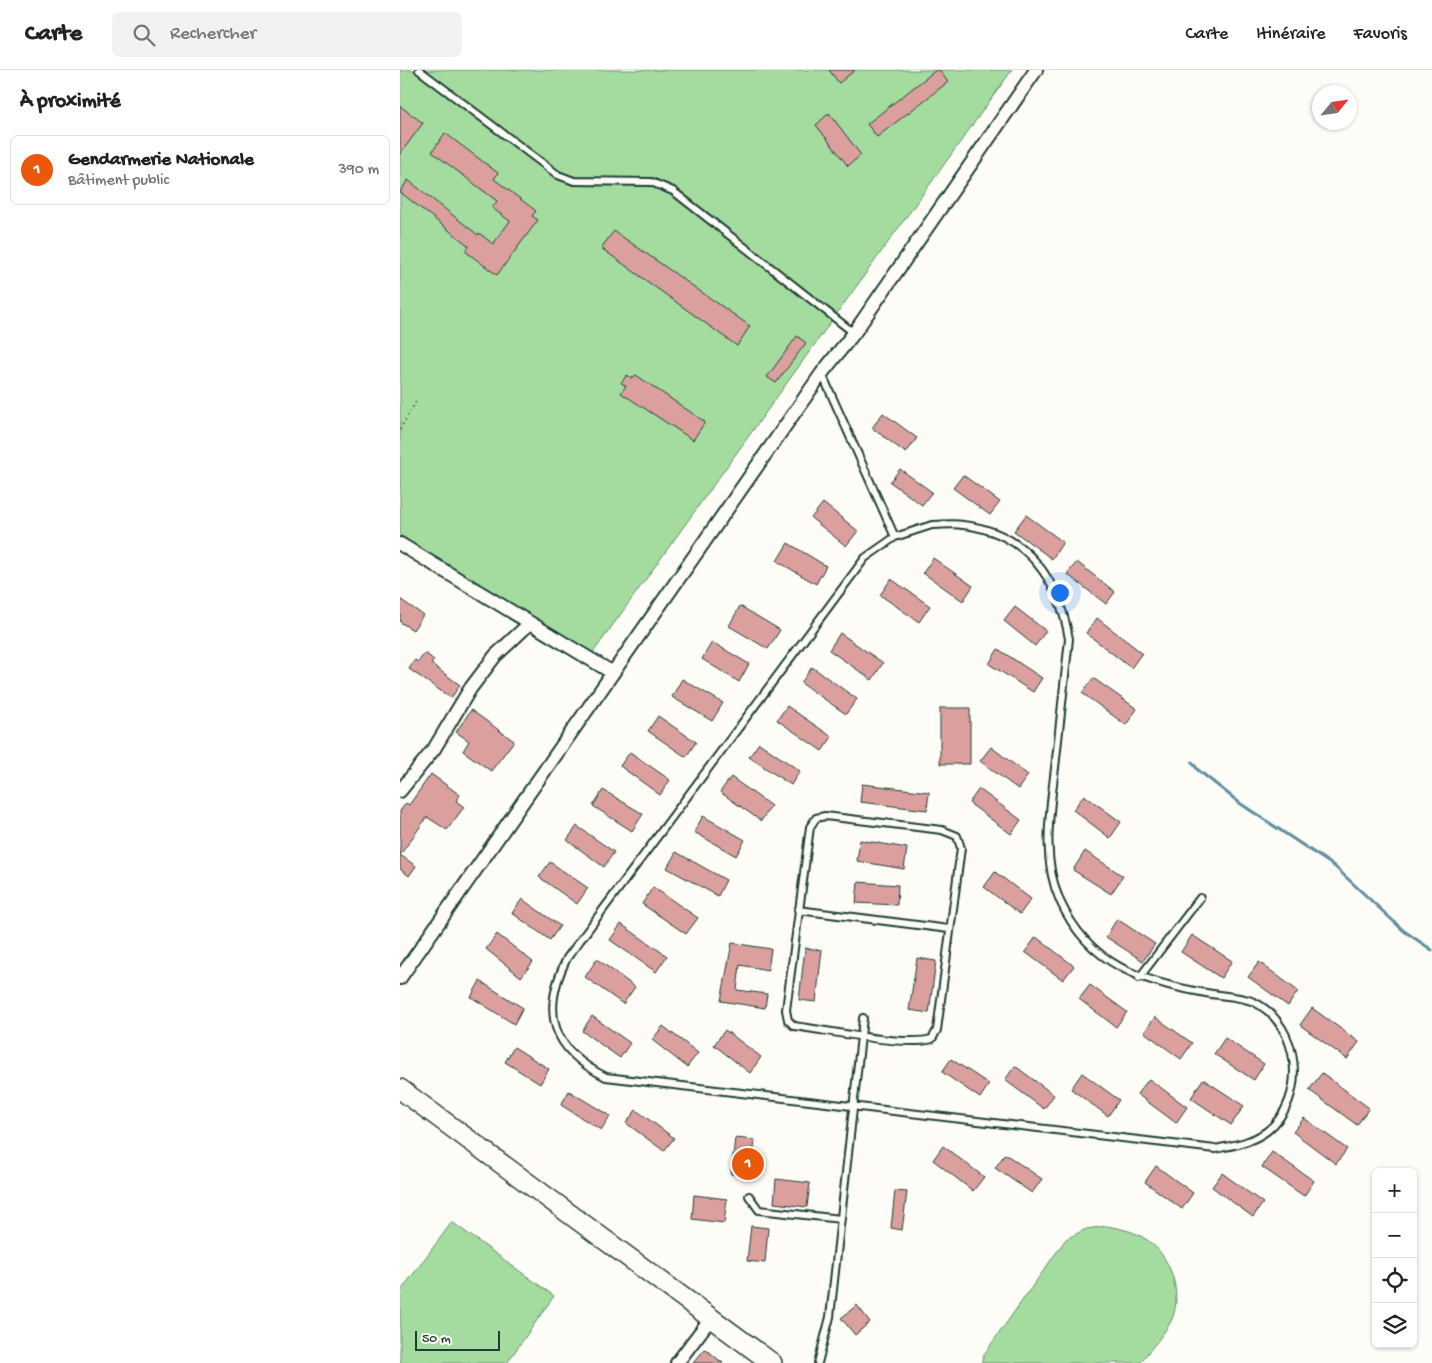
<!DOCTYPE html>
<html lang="fr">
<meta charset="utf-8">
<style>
body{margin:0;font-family:"Gochi Hand",sans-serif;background:#f2f2f2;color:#222}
.controls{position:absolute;right:15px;bottom:15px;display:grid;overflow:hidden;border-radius:8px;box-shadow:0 1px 4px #0004}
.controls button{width:45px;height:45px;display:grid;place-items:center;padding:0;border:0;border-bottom:1px solid #e0e0e0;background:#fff;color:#222;font:25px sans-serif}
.compass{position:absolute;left:912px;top:15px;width:45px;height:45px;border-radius:50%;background:#fff;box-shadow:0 1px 4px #0004;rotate:61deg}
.scale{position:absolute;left:15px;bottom:12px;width:85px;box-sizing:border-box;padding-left:5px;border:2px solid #1f3d34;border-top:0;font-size:14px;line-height:18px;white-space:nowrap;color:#1f3d34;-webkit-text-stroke:4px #fdfcf7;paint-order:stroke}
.you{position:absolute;left:659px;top:522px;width:18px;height:18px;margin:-12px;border:4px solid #fff;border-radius:50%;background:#1a73e8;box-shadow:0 0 0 8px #1a73e833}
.badge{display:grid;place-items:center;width:32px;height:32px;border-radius:50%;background:#ea580c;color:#fff;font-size:16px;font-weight:700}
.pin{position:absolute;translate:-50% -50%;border:2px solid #fff;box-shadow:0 1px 5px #0006}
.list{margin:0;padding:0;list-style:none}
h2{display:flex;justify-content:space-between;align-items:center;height:65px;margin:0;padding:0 20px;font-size:21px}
h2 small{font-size:16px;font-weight:400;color:#767676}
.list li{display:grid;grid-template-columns:32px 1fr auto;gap:15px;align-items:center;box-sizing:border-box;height:70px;margin:0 10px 10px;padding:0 10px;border:1px solid #e0e0e0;border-radius:8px}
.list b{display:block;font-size:19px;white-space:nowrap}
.list p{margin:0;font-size:16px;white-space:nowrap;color:#767676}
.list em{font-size:16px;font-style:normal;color:#767676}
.icon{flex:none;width:28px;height:28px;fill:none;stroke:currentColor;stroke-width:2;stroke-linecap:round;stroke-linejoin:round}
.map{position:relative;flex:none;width:1032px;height:1293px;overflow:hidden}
header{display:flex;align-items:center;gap:30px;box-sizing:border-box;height:70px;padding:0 25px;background:#fff;border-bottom:1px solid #e0e0e0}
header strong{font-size:24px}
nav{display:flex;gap:28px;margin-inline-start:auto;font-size:18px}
.search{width:350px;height:45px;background:#f2f2f2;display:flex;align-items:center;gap:12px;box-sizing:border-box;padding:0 18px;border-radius:8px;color:#767676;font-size:19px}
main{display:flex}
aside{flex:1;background:#fff}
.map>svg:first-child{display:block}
.green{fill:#a4dca0;stroke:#628c6a}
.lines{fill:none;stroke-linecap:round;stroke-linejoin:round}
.stream{stroke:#5c8f9e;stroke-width:3}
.building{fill:#dba09e;stroke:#1f3d34}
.lane-casing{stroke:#1f3d34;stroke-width:10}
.street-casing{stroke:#1f3d34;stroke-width:16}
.secondary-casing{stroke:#1f3d34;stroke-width:22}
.path{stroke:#1f3d34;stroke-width:2;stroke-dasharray:1 4;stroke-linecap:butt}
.lane{stroke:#fdfcf7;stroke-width:6}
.street{stroke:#fdfcf7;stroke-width:12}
.secondary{stroke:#fdfcf7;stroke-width:19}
</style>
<header>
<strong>Carte</strong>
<div class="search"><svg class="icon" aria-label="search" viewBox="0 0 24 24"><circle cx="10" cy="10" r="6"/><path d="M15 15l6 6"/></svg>Rechercher</div>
<nav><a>Carte</a><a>Itinéraire</a><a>Favoris</a></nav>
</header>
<main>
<aside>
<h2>À proximité<small></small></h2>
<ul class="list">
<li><span class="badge">1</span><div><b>Gendarmerie Nationale</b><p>Bâtiment public</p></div><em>390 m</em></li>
</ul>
</aside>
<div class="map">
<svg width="1032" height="1293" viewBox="0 0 1032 1293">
<rect width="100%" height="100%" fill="#fdfcf7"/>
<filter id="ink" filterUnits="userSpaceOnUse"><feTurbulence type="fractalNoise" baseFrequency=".02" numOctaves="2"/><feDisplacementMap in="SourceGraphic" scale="10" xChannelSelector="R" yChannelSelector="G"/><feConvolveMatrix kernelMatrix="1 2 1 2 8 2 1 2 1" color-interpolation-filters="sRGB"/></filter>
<g filter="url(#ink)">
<path class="green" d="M0,0H612L192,584L0,465Z
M52,1152L154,1226L107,1293H0V1222Z
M707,1156C722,1159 735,1161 747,1170C770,1185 783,1223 772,1249C765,1264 750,1279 740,1293H581L585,1283L666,1169L686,1159Z"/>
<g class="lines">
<path class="stream" d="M792,692L798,700L841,734L934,796L1004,861L1032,880"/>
</g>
<path class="building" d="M429,0H455L439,13Z
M536,0H539L548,12L477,67L467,54Z
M0,36L23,53L0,84Z
M429,43L461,85L448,96L416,55Z
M45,63L98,103L94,109L136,141L132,146L138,150L97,205L65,181L69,176L0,122L8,110L78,165L79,163L93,174L110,151L92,138L97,131L32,82Z
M214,161L350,256L337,276L201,178Z
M397,266L406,273L376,313L367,307Z
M227,305L232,308L236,305L305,352L293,370L221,323L226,316L221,313Z
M483,343L517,368L506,383L472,358Z
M500,399L532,422L522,435L490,412Z
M563,405L600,432L590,445L553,418Z
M423,433L458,461L446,476L411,448Z
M626,445L663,472L652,489L614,461Z
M388,473L426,496L416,514L377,491Z
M533,488L573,516L563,531L523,503Z
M677,492L715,522L706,534L667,504Z
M491,509L530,536L519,552L480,525Z
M0,529L23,545L13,560L0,552Z
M340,536L380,560L368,579L329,556Z
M615,537L646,561L635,576L604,551Z
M697,548L742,583L731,598L686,563Z
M440,563L483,593L472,610L429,580Z
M312,572L349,594L339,612L302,589Z
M598,579L642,608L633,622L589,594Z
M25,583L34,590L31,594L60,615L51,628L9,599L15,590L18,592Z
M412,597L457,629L446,644L401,613Z
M693,608L737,639L726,655L682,623Z
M282,609L323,633L312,651L272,627Z
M387,636L432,667L422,681L377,650Z
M540,638H570V694H540Z
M71,640L114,671L91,701L63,681L69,671L56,662Z
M258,646L296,672L286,687L248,661Z
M359,673L400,701L391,715L349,687Z
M591,677L628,705L618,719L580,691Z
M230,682L270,710L260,725L220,696Z
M31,704L60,725L56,731L64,737L47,760L27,747L0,785L16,796L9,806L0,799V741L6,733L9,735Z
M331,707L371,736L361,751L320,722Z
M462,714L529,722L527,740L460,732Z
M579,719L621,750L611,764L569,733Z
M203,720L243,744L232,761L193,736Z
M684,725L721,752L710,768L673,740Z
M303,746L345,770L336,786L294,762Z
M177,756L214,782L204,797L167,770Z
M460,770L507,778L504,799L457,791Z
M685,781L723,806L711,824L673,800Z
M276,782L326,810L318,826L267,798Z
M150,792L188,818L177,834L139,807Z
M595,802L631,829L620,844L584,817Z
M458,812L498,815L497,835L456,833Z
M253,817L298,848L286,864L242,834Z
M122,829L160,856L150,870L112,843Z
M717,849L755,874L743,891L706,867Z
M221,854L267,886L256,902L210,870Z
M97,864L133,892L121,907L86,879Z
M792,865L832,891L821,908L781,882Z
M636,867L674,896L663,910L625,882Z
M332,873L371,879L368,900L340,895L337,920L367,924L365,938L321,931Z
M405,878L422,880L416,932L399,930Z
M517,888L536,891L529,943L509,940Z
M197,889L235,917L223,934L185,907Z
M859,892L898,921L888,936L848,907Z
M80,911L123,938L114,954L71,927Z
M690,915L727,942L716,957L679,929Z
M912,938L959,972L947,989L900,955Z
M192,946L230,973L220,988L182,961Z
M755,947L792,973L781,989L744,962Z
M263,956L298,983L287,997L252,970Z
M325,960L361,987L350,1003L314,975Z
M825,968L864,994L854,1010L814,984Z
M114,977L149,999L140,1014L105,992Z
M551,989L589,1014L580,1028L542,1002Z
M615,996L654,1025L644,1039L605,1010Z
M682,1003L719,1030L708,1046L671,1019Z
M922,1003L969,1038L957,1055L909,1020Z
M749,1009L787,1037L776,1053L737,1024Z
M803,1009L844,1036L831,1055L791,1028Z
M169,1021L210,1046L201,1060L161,1035Z
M236,1040L274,1068L264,1081L226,1053Z
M904,1048L947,1079L936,1094L893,1062Z
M335,1068L355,1070L351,1106L331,1104Z
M543,1076L584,1107L573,1121L533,1090Z
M872,1082L914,1111L904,1126L862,1097Z
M605,1084L642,1109L632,1123L595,1098Z
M756,1096L793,1123L782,1139L745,1112Z
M822,1103L863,1133L853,1147L812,1117Z
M376,1109L410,1113L407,1137L374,1133Z
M495,1121L507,1122L502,1160L491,1158Z
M294,1125L327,1129L324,1153L292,1149Z
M351,1156L368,1158L365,1193L347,1191Z
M457,1235L470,1252L455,1265L441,1248Z
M305,1279L323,1293H293Z"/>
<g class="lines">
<g class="lane-casing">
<path id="lane" d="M19,0L158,105L174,111L251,112L273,121L454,263
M422,304L495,467
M532,455C542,455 553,453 563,455C627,462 659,510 669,569C665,609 660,649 656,689C651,737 640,785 660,831C689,895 742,912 806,923C820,926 841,926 854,932C901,955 908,1029 867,1061C851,1073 834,1075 815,1079L206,1007C152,980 140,943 167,888L465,488L495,467Z
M425,746L542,760L557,766L561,778L537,960L532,969C504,977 426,960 394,956L388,950L386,940L410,757L416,748Z
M398,840L549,859
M739,908L800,828
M349,1126L359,1140L441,1149
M418,1293L430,1247L463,948"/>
</g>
<g class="street-casing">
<path id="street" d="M0,474L213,603
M0,721L34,679L70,619L95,586L130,553
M0,908L422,303L454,263L636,0
M277,1293L311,1248"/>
</g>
<g class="secondary-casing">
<path id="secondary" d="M0,1019L372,1293"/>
</g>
<path class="path" d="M0,359L17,330"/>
<use href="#lane" class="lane"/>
<use href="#street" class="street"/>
<use href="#secondary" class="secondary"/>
</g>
</g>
</svg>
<div class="controls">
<button>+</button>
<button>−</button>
<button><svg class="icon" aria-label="locate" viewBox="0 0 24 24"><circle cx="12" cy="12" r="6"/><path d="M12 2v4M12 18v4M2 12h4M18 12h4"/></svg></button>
<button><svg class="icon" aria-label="layers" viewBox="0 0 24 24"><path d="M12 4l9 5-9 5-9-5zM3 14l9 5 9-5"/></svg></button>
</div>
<svg class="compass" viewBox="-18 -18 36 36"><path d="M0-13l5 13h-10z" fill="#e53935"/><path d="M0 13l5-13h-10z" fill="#767676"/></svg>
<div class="scale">50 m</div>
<div class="you"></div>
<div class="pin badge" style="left:348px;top:1094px">1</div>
</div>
</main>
